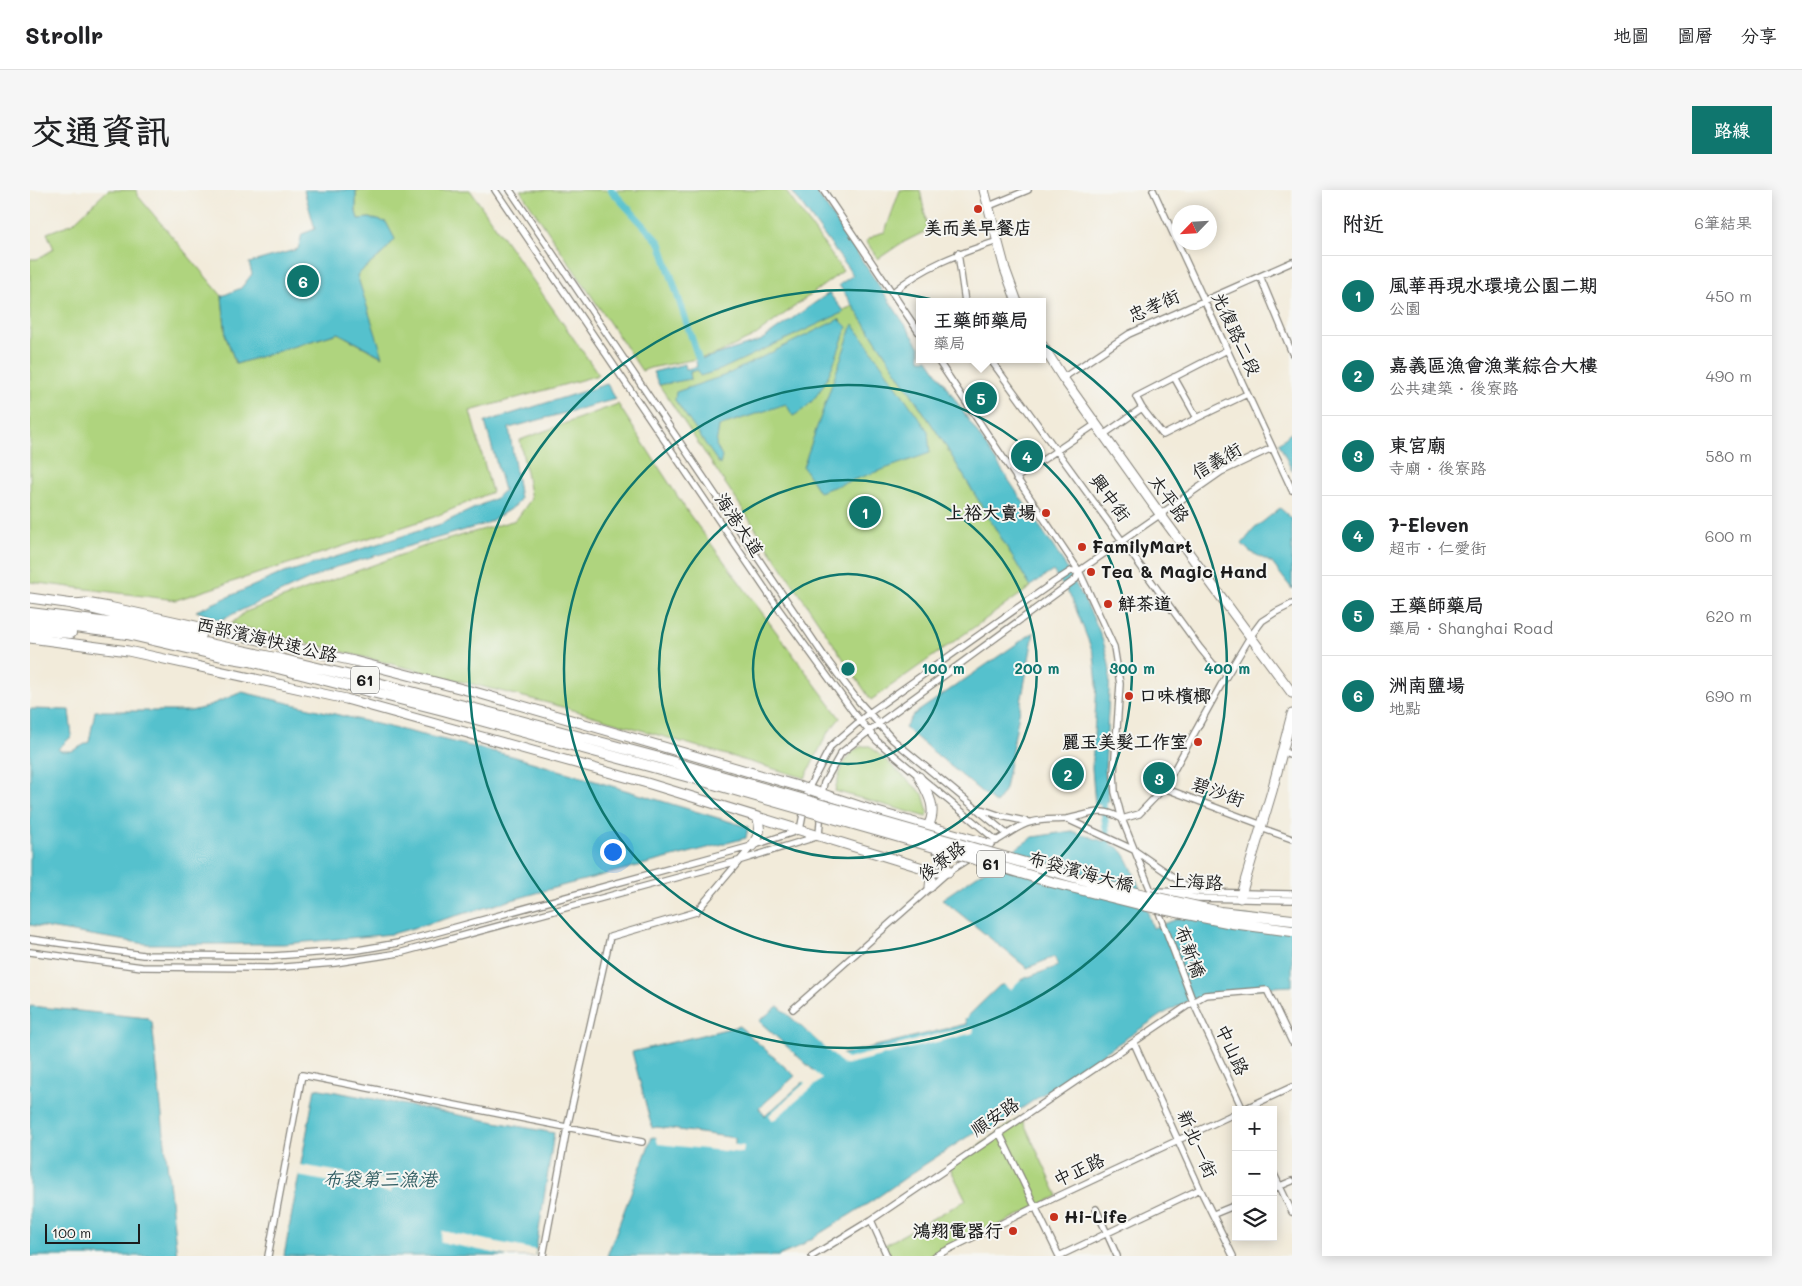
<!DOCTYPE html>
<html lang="zh-TW">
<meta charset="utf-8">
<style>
body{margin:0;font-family:Mali,"LXGW WenKai TC",sans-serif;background:#f6f6f6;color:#202124}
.controls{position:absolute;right:15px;bottom:15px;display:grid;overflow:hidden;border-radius:0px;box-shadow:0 2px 12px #0003}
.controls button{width:45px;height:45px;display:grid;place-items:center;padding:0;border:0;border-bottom:1px solid #e0e0e0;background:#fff;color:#202124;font:25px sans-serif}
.compass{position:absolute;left:1142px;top:15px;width:45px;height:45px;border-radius:50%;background:#fff;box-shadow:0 2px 12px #0003;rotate:245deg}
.scale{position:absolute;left:15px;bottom:12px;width:95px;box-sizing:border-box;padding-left:5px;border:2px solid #1c1c1c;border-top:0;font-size:14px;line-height:18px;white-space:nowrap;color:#1c1c1c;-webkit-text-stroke:4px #f6f6f2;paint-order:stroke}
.you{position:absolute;left:582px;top:661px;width:18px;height:18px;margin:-12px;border:4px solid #fff;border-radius:50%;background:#1a73e8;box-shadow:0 0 0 8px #1a73e833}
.badge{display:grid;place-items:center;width:32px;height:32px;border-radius:50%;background:#0f766e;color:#fff;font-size:16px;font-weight:700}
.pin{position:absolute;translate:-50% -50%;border:2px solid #fff;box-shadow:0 1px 5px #0006}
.popup{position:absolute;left:886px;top:108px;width:130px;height:65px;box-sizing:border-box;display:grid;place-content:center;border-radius:0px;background:#fff;filter:drop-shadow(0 1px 4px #0005);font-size:16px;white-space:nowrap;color:#757577}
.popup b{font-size:19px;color:#202124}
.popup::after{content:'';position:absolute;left:50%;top:100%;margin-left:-10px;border:10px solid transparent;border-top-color:#fff}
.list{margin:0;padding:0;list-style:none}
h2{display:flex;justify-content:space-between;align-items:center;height:65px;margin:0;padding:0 20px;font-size:21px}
h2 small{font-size:16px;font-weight:400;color:#757577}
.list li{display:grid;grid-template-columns:32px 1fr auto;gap:15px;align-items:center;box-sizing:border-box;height:80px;padding:0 20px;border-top:1px solid #e0e0e0}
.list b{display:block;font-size:19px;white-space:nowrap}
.list p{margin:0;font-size:16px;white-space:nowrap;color:#757577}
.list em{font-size:16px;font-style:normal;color:#757577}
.icon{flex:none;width:28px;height:28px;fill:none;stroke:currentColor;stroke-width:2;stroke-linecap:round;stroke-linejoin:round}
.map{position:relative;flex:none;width:1262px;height:1066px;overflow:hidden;border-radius:0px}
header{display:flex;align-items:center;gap:30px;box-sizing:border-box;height:70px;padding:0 25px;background:#fff;border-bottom:1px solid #e0e0e0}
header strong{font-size:24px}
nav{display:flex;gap:28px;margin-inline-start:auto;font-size:18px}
.intro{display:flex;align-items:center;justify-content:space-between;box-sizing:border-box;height:120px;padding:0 30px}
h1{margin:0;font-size:35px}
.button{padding:12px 22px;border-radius:0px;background:#0f766e;color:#fff;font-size:18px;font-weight:700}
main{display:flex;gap:30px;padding:0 30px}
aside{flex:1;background:#fff;border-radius:0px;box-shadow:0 2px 12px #0003}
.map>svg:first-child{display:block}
.green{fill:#afd47e;stroke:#66784d}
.water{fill:#54c1cd;stroke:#386e74}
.pier{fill:#f2ebda}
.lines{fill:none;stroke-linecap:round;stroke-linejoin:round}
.canal{stroke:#54c1cd;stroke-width:7}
.street-casing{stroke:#87847b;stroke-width:8}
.secondary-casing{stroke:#87847b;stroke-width:11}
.highway-casing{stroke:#87847b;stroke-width:12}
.street{stroke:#fff;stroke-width:5.5}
.secondary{stroke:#fff;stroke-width:9}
.highway{stroke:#fff;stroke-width:10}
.highway-bridge-casing{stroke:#87847b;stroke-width:12;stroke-linecap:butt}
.highway-bridge{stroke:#fff;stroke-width:10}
.ring{fill:none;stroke:#0f766e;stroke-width:2.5}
.poi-dot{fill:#c8321e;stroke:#f6f6f2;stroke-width:2}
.labels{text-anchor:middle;stroke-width:4;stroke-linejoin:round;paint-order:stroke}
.shield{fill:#f6f6f2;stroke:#5d5d5c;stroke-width:1}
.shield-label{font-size:16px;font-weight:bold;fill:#1c1c1c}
.poi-label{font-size:18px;font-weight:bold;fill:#1c1c1c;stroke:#f6f6f2;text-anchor:start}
.street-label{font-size:18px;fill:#1c1c1c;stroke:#f6f6f2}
.water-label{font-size:19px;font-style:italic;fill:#325e63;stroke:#f6f6f2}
.centre{fill:#0f766e;stroke:#f6f6f2;stroke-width:2.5}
.ring-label{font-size:15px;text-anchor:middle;font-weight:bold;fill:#0f766e;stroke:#f6f6f2;stroke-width:4;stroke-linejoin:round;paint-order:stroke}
</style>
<header>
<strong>Strollr</strong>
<nav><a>地圖</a><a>圖層</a><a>分享</a></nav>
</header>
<div class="intro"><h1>交通資訊</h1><a class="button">路線</a></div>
<main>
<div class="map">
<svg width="1262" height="1066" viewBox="0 0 1262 1066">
<rect width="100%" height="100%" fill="#f6f6f2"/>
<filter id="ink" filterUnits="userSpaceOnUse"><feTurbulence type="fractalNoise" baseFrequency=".02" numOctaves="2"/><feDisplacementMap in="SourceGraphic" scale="10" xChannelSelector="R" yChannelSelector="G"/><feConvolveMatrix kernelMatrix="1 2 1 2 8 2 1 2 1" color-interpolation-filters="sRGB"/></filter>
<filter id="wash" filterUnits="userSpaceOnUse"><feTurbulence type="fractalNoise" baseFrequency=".0096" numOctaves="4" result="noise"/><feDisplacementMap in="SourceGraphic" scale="20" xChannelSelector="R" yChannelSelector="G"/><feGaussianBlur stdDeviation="1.12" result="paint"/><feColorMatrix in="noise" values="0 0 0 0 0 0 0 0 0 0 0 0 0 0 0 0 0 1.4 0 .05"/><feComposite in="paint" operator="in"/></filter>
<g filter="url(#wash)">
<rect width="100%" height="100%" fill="#f2ebda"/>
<path class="green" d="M78,0H106L108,6L192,106L196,147L206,174L308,143L352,167L327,85L353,63L365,49L340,28L328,29L326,22V0H440L569,185L440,221L462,302L404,327L146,410L0,392V69H7L24,59L17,43L43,33Z
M490,0H755L813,81L723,147L682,166L620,178L612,181Z
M870,0H890L898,40L870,54L848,69L836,51L847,44L855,42Z
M823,116L912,250L1001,397L841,510L629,195Z
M588,214L659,324L810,528L797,544L775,588L522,514L201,434L215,422L395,356L486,330L501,309L490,250Z
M840,556L893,604L898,622L897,627L805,601C808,587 814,565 828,558C831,556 837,556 840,556Z
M991,927L1028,1006L906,1066H857L853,1056L936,1010L919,976Z"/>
<path class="water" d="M274,0H326V22L328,29L340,28L356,32L365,49L353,63L327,85L353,167L308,143L206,174L196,147L192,106L211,98L222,84L219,73L268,59L272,44L285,39Z
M761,0H785L890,157V169H898L1034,373C1052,407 1076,443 1080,482L1075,580L1079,611L1065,615L1062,578L1067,494L1064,465L1042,409L1023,381L1000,396L912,250L809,95L823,85Z
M799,103L814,122L690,180L670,186L668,180L660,182L661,189L629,195L623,182L655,174L656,179L667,177L666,171L730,151Z
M809,129L817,137C805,168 795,210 763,226L756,214L689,236L686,255L692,267L690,275L645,210L646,202L696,185Z
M823,134L898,241L900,263L789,302L773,277Z
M577,194L586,209L479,238L490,309L485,316L456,334L306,377L190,430L166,421L248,385L411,334L466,308L474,300L455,232Z
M1262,242V281L1249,253Z
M1250,318L1262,329V399L1242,373L1219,361L1212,354L1224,339Z
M1004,442L975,599L966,614L875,538L883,525Z
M212,502L482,566L718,637L716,648L535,695L362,744L254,754H116L0,735V519L39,520L42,546L28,559L31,561H42L59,552L65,521H161L173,518Z
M1042,641C1052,645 1083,653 1090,659C1102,669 1117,721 1123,738L1164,723L1262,730V796L1240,797L1175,805L1154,813L1131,825L955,943L951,938L894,975L842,1011L765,1059L748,1066H577L622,947L705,956V948L627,937L622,938L602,862L709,836L765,886L729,918L735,926L785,882L729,831L748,816L805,866L936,834L935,829L969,796L993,789L1028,776L1024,767L997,778L912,709L1003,647Z
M0,816L118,828L122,832L147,1066H0Z
M285,898L524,943L505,1066H254Z"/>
<path class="pier" d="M954,746L997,780L1025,769L1027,776L993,787L980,800L971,792L1025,775L1023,770L996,780Z
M773,835L806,863L810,862L817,869L912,843L943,837L944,839L943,843L814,875L771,836Z
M738,841L792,889L743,931L739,925L775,893L772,890L782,882Z
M633,946L714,956L713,963L628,954L626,947Z
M270,975L364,991L361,1003L268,986Z
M412,1041L506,1060L505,1066H478L410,1052Z"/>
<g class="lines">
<path class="canal" d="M581,0L630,53L669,170
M1072,604L1078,654"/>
</g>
</g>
<g filter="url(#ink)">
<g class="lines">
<g class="street-casing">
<path id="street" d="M465,0L748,418L824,523L847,551L967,651
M480,0L794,466L825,507L863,550L977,644
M793,0L890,144
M1123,0L1262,300
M959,16L998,0
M928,63L935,112
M1230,86L1262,163
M862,103C893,76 930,63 968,51
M907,169L1049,381L1084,457L1090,494L1084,582L1085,602L1092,629L1123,706
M960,169L1170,458L1183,474L1197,484
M1144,187L1167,228L1217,204
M1033,188L1099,144L1262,72
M1167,228L1133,245L1112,218L1106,207L1197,160
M1073,245L1112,218
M986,288L1066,234
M1049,381L1191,282L1242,258
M1252,561L1262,565
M1134,598L1232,635
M948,618L971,626L999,632
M1037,629L1104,660L1165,702
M1231,638L1262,649
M964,652C977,646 987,635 1002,632C1013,629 1025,630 1036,629C1059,626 1070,615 1092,629L1109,624L1134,598L1191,495L1220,447L1232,431L1246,422L1262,414
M1120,701L1262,704
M1139,706L1167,708L1262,710
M1127,717L1163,812L1213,920
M0,749L113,765L243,766L328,760L368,753L722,656L770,640L778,599L801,556L839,523L1024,392L1041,381H1049
M0,762L112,777L242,778L305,773L369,763L708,671L789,646L792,604L794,593L811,563L848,534L1046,389L1049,381
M763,819L918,682L940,668
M1104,853L1170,999L1203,1066
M1212,920L1262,897
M969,942L1029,1066
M1243,982L1262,1022
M1243,999L1262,991
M1066,1019L1087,1066
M1184,1024L1206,1015
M841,1030L857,1066
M238,1066L272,885L612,952
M513,1066L537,938L580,747L666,722L722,656
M782,1066L841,1030L1163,812L1175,805L1237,800L1262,852
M905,1066L1005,1017L1206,923
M1029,1066L1170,999"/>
</g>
<g class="secondary-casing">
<path id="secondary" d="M954,0L975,79L987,112
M1012,155L1033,188L1130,324L1262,503
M0,408L43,414L56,413L79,417L324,471L448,503L778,599L844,621L959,654
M0,448L98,461L316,509L617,593L906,682H918L912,666L903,655
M889,587C898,603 908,619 898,636
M880,631L895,645
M722,656C729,645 732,640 727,627
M895,679L901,687L900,697
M1210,708L1242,601L1262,524"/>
</g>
<g class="highway-casing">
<path id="highway" d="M43,414L171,445
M0,423L79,433L250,469L325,487L633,569L666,579
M0,431L97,444L196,467L220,471L413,520L663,588
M0,440L41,443"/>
</g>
<use href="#street" class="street"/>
<use href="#secondary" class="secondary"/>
<use href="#highway" class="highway"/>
<g class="highway-bridge-casing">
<path id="highway-bridge" d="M666,579L1079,697L1190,722L1262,730
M663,588L901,656L1021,692L1113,715L1202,733L1262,741"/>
</g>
<use href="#highway-bridge" class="highway-bridge"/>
</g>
</g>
<g class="ring">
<circle cx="818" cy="479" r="95"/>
<circle cx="818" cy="479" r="189"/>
<circle cx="818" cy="479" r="284"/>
<circle cx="818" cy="479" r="379"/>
</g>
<g class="poi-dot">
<circle cx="948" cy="19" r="5"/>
<circle cx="1016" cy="323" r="5"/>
<circle cx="1052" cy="357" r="5"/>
<circle cx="1061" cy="382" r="5"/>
<circle cx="1078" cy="414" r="5"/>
<circle cx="1099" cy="506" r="5"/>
<circle cx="1168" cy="552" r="5"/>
<circle cx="1024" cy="1027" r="5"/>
<circle cx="983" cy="1041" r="5"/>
</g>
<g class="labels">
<g class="shield">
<rect x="321" y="476.5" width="28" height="27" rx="4"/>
<rect x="947" y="660.5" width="28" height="27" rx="4"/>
</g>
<g class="shield-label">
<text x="335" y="496">61</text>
<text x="961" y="680">61</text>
</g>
<g class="poi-label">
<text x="948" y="44" text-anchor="middle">美而美早餐店</text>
<text x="1006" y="329" text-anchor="end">上裕大賣場</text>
<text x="1062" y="363">FamilyMart</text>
<text x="1071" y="388">Tea &amp; Magic Hand</text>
<text x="1088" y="420">鮮茶道</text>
<text x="1109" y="512">口味檳榔</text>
<text x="1158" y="558" text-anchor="end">麗玉美髮工作室</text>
<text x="1034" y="1033">Hi-Life</text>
<text x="973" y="1047" text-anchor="end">鴻翔電器行</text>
</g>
<g class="street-label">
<text transform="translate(1124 116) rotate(-24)" y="6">忠孝街</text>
<text transform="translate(1206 144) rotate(65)" y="6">光復路二段</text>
<text transform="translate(1187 271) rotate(-30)" y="6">信義街</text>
<text transform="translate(1080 308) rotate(54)" y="6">興中街</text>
<text transform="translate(1139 309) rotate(54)" y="6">太平路</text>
<text transform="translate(709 335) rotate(56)" y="6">海港大道</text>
<text transform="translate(237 450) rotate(13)" y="6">西部濱海快速公路</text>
<text transform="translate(1188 602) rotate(20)" y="6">碧沙街</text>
<text transform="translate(912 671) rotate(-37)" y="6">後寮路</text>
<text transform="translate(1051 682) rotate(15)" y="6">布袋濱海大橋</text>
<text transform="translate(1166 692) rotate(3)" y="6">上海路</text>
<text transform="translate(1160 762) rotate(69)" y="6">布新橋</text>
<text transform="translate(1202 860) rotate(65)" y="6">中山路</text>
<text transform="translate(965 927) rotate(-34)" y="6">順安路</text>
<text transform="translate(1167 954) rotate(66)" y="6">新北一街</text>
<text transform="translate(1049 980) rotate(-25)" y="6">中正路</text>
</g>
<g class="water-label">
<text x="350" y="996">布袋第三漁港</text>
</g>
</g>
<circle cx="818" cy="479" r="8" class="centre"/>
<g class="ring-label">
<text x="913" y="484">100 m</text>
<text x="1007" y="484">200 m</text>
<text x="1102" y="484">300 m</text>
<text x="1197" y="484">400 m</text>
</g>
</svg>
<div class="controls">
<button>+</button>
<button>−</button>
<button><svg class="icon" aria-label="layers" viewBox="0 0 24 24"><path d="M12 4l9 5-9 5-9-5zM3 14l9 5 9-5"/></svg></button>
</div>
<svg class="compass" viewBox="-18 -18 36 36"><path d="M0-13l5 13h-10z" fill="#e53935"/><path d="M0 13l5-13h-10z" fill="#757577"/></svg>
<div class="scale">100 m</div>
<div class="you"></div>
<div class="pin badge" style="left:835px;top:322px">1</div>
<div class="pin badge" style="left:1038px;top:584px">2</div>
<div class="pin badge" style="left:1129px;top:588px">3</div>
<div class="pin badge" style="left:997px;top:266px">4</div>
<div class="pin badge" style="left:951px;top:208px">5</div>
<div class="popup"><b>王藥師藥局</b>藥局</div>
<div class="pin badge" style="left:273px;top:91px">6</div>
</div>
<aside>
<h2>附近<small>6筆結果</small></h2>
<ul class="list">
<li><span class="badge">1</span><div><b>風華再現水環境公園二期</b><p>公園</p></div><em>450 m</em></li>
<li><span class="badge">2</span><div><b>嘉義區漁會漁業綜合大樓</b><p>公共建築 · 後寮路</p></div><em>490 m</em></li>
<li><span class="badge">3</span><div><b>東宮廟</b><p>寺廟 · 後寮路</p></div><em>580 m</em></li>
<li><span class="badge">4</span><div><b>7-Eleven</b><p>超市 · 仁愛街</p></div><em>600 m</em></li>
<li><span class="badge">5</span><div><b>王藥師藥局</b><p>藥局 · Shanghai Road</p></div><em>620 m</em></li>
<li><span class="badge">6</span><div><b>洲南鹽場</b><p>地點</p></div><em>690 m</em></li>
</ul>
</aside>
</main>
